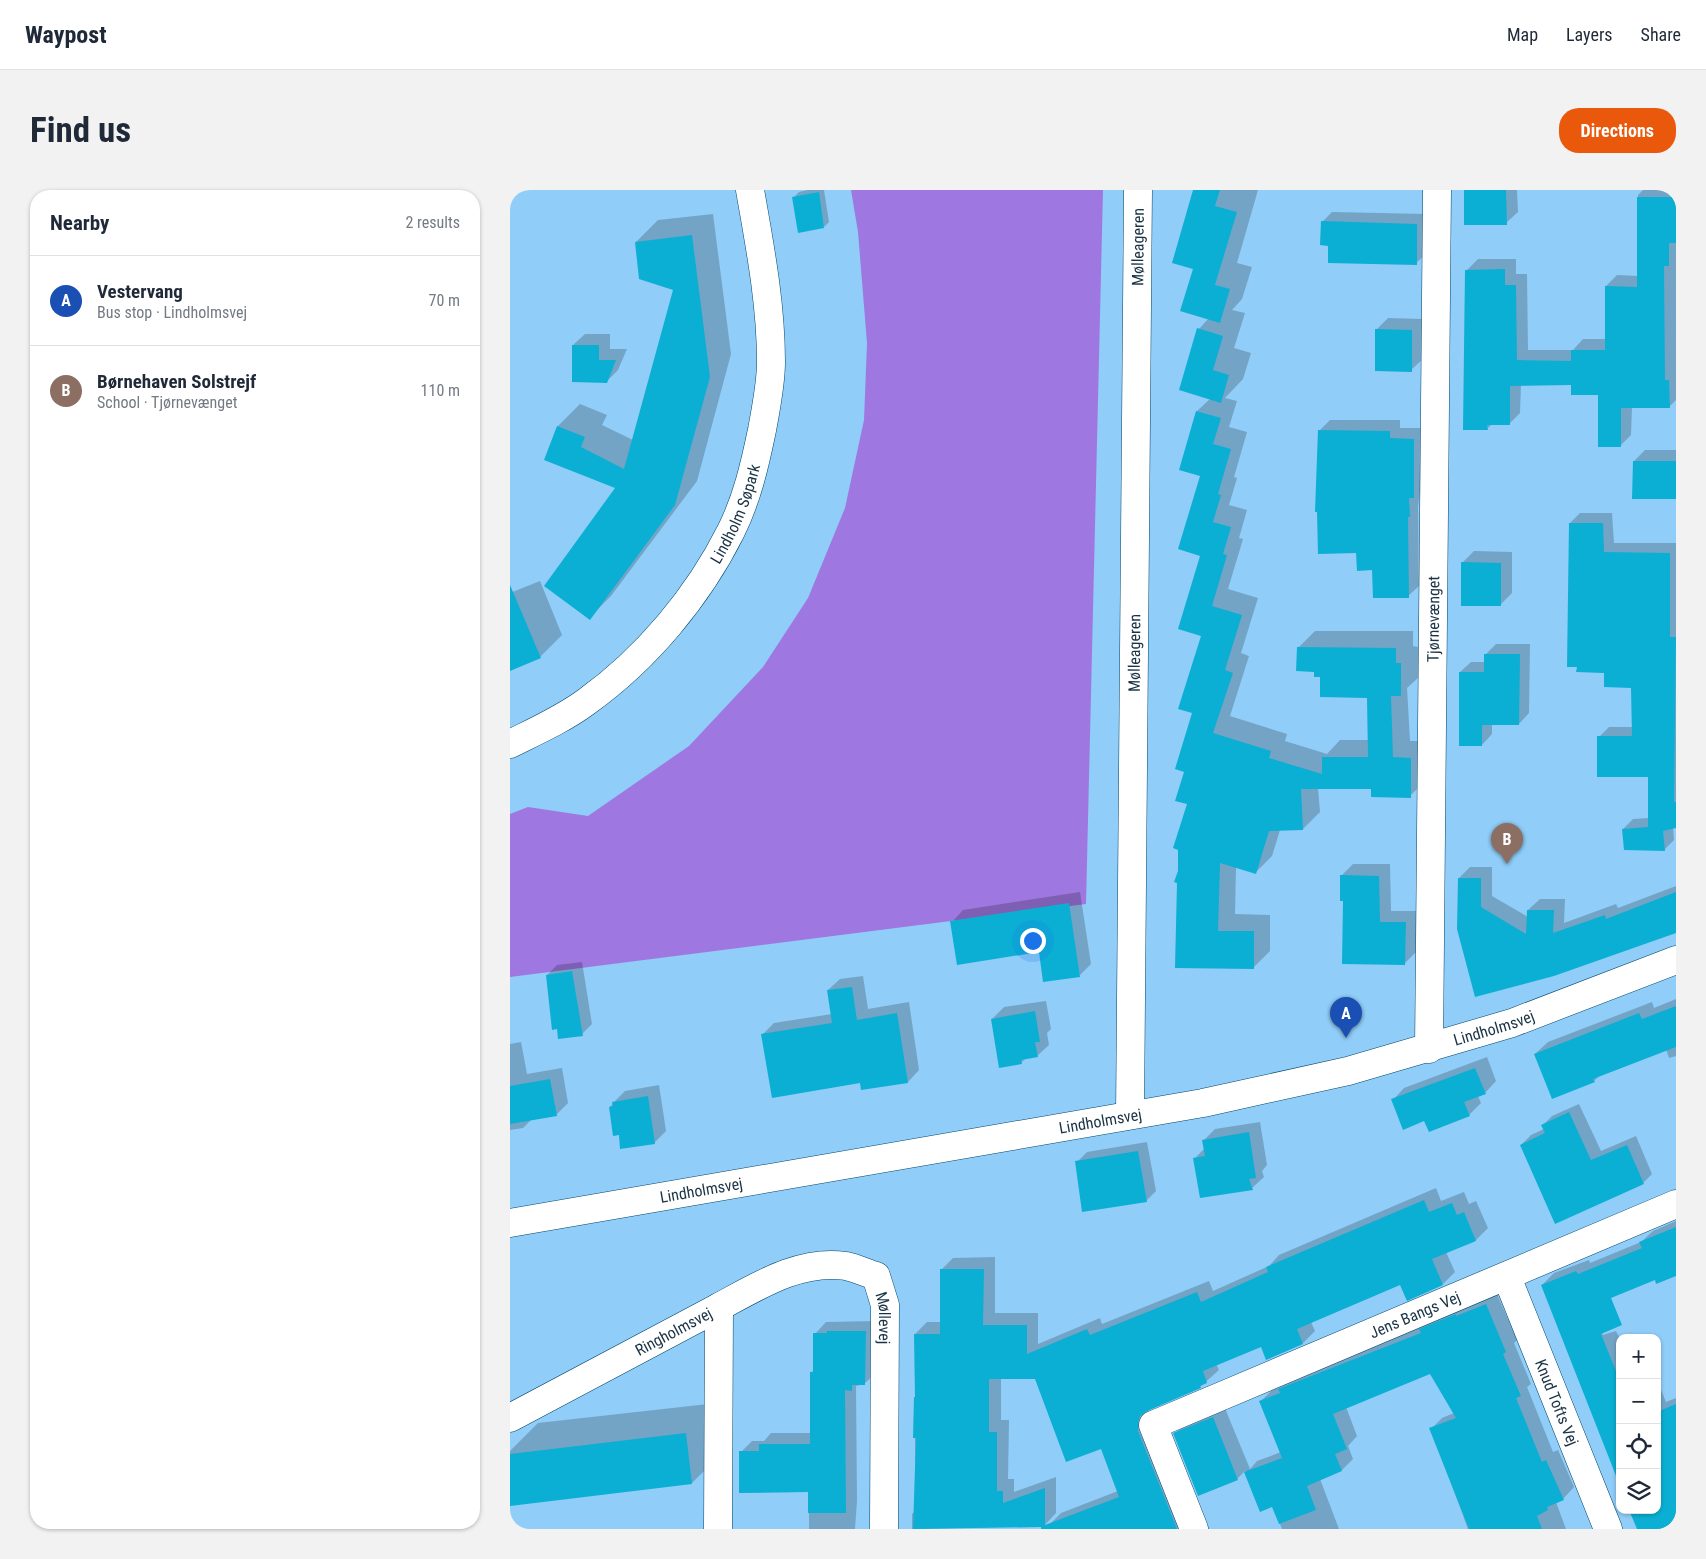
<!DOCTYPE html>
<meta charset="utf-8">
<style>
body{margin:0;font-family:"Roboto Condensed",sans-serif;background:#f2f2f3;color:#1f2937}
.controls{position:absolute;right:15px;bottom:15px;display:grid;overflow:hidden;border-radius:10px;box-shadow:0 1px 4px #0004}
.controls button{width:45px;height:45px;display:grid;place-items:center;padding:0;border:0;border-bottom:1px solid #e0e1e3;background:#fff;color:#1f2937;font:25px sans-serif}
.you{position:absolute;left:522px;top:750px;width:18px;height:18px;margin:-12px;border:4px solid #fff;border-radius:50%;background:#1a73e8;box-shadow:0 0 0 8px #1a73e833}
.badge{display:grid;place-items:center;width:32px;height:32px;border-radius:50%;background:#ea580c;color:#fff;font-size:16px;font-weight:700}
.pin{position:absolute;translate:-50% -41px;filter:drop-shadow(0 1px 2px #0008)}
.pin::after{content:'';position:absolute;top:26px;width:18px;height:15px;background:inherit;clip-path:polygon(0 0,100% 0,50% 100%)}
.list{margin:0;padding:0;list-style:none}
h2{display:flex;justify-content:space-between;align-items:center;height:65px;margin:0;padding:0 20px;font-size:21px}
h2 small{font-size:16px;font-weight:400;color:#747a83}
.list li{display:grid;grid-template-columns:32px 1fr auto;gap:15px;align-items:center;box-sizing:border-box;height:90px;padding:0 20px;border-top:1px solid #e0e1e3}
.list b{display:block;font-size:19px;white-space:nowrap}
.list p{margin:0;font-size:16px;white-space:nowrap;color:#747a83}
.list em{font-size:16px;font-style:normal;color:#747a83}
.icon{flex:none;width:28px;height:28px;fill:none;stroke:currentColor;stroke-width:2;stroke-linecap:round;stroke-linejoin:round}
.map{position:relative;flex:none;width:1166px;height:1339px;overflow:hidden;border-radius:20px}
header{display:flex;align-items:center;gap:30px;box-sizing:border-box;height:70px;padding:0 25px;background:#fff;border-bottom:1px solid #e0e1e3}
header strong{font-size:24px}
nav{display:flex;gap:28px;margin-inline-start:auto;font-size:18px}
.intro{display:flex;align-items:center;justify-content:space-between;box-sizing:border-box;height:120px;padding:0 30px}
h1{margin:0;font-size:35px}
.button{padding:12px 22px;border-radius:20px;background:#ea580c;color:#fff;font-size:18px;font-weight:700}
main{display:flex;gap:30px;padding:0 30px}
aside{flex:1;background:#fff;border-radius:20px;box-shadow:0 1px 4px #0004}
.map>svg:first-child{display:block}
.forest{fill:#9f77e1}
.shadow{fill:#0003}
.building{fill:#0bafd3;fill-rule:evenodd}
.lines{fill:none;stroke-linecap:round;stroke-linejoin:round}
.minor-casing{stroke:#00466a;stroke-width:29}
.tertiary-casing{stroke:#00466a;stroke-width:29}
.minor{stroke:#fff;stroke-width:28}
.tertiary{stroke:#fff;stroke-width:28}
.labels{text-anchor:middle;stroke-width:4.5;stroke-linejoin:round;paint-order:stroke}
.street-label{font-size:16px;fill:#1a3344;stroke:#90cdf8}
</style>
<header>
<strong>Waypost</strong>
<nav><a>Map</a><a>Layers</a><a>Share</a></nav>
</header>
<div class="intro"><h1>Find us</h1><a class="button">Directions</a></div>
<main>
<aside>
<h2>Nearby<small>2 results</small></h2>
<ul class="list">
<li><span class="badge" style="background:#1a4fb4">A</span><div><b>Vestervang</b><p>Bus stop · Lindholmsvej</p></div><em>70 m</em></li>
<li><span class="badge" style="background:#8d6e63">B</span><div><b>Børnehaven Solstrejf</b><p>School · Tjørnevænget</p></div><em>110 m</em></li>
</ul>
</aside>
<div class="map">
<svg width="1166" height="1339" viewBox="0 0 1166 1339">
<rect width="100%" height="100%" fill="#90cdf8"/>
<path class="forest" d="M341,0H593L576,714L0,787V624L18,617L78,626L179,556L253,477L298,408L335,318L354,230L357,153L348,42Z"/>
<path class="shadow" d="M298,0H314L319,32L314,37L284,7L289,2Z
M684,0H748L727,73L742,77L732,109L722,120L735,123L724,158L741,163L733,189L715,208L727,211L719,237L737,242L724,287L727,288L719,315L737,320L729,348L733,349L718,399L748,408L731,463L739,466L720,526L777,544L775,551L817,564L830,550H859V507L811,486L788,458L805,441H903V456L908,457V488L897,498L900,551H918L917,589L900,606L862,598H808L810,622L793,639L770,640L762,666L745,683L726,677L725,724L760,725V761L743,778L666,777L669,681L679,614L676,581L692,446L691,285L670,279L687,221L700,209L689,139L699,128L684,78Z
M955,0H1007L1008,22L996,33Z
M1133,0H1166V210L1159,217H1122L1121,245L1110,256L1090,204L1062,194H1011L1010,223L999,234H982L977,239L957,80L968,69H1006V84H1017L1018,160H1063L1073,149H1096V96L1107,85L1128,86V5Z
M822,22L916,24V64L906,73L820,54L812,32Z
M203,24L221,164L187,291L101,406L79,428L107,297L35,269L48,236L70,214L97,225L92,235L123,250L164,99L126,52L148,30Z
M878,128L913,129V169L901,180L866,140Z
M75,144H100V159H117L108,180L97,191L63,155Z
M820,230H890V238H915V296L910,301L908,317L909,396L898,406L863,379L848,362L809,241Z
M1135,260H1166V307L1124,271Z
M1070,323H1102L1104,353H1166V637L1163,638L1164,650L1154,660L1113,639L1123,629L1139,628V585L1089,547L1099,537H1123L1122,497L1096,481L1060,333Z
M964,361L1002,362V403L990,415L952,373Z
M30,391L52,445L30,467L0,480V403Z
M986,454H1020L1019,523L1009,534L982,533V544L972,555L950,482L961,472H975V465Z
M843,674H880L881,721H907L906,762L895,773L834,709L831,686Z
M960,677H982V706L1018,727V720L1030,709H1055L1054,733L1106,714L1108,718L1166,696V741L966,806L949,688Z
M570,702L581,774L570,785L530,761L442,732L453,720Z
M72,772L82,834L72,844L37,785L47,775Z
M353,786L358,819L399,812L409,880L398,892H351L253,844L264,833L322,824L318,800L330,789Z
M1166,809V866L1159,868L1156,859L1091,884L1084,891L1025,864L1038,852L1142,812L1144,818Z
M536,811L541,839L537,843L539,855L527,866L516,868L511,873L482,829L494,817Z
M11,852L17,884L52,878L58,913L46,925L22,929L13,938L0,940V854Z
M977,867L986,891L975,903L968,906L971,913L959,925L915,930L883,910L894,898Z
M149,895L156,941L144,953L110,944L100,917L104,912L115,901Z
M1069,914L1091,961L1126,946L1142,984L1133,993L1011,955L1021,945L1034,939L1033,935L1042,926Z
M750,932L757,975L752,981L754,987L742,998L685,968L695,958L694,950L705,939Z
M637,952L646,1001L636,1011L567,972L577,962Z
M926,998L931,1011L954,1002L959,1014L966,1011L978,1038L966,1050L936,1062L945,1082L933,1094H891L801,1132L805,1141L793,1153L752,1156L706,1174L709,1180L690,1197L639,1220L672,1339L539,1335L551,1323L608,1301L591,1257L526,1187H491V1230H499L498,1289H504V1302L546,1287V1323L534,1336L402,1339V1324L405,1321V1144L417,1132H431V1080L443,1068L485,1067V1123H528V1154L590,1128L592,1134L699,1091L703,1101L759,1076L769,1065Z
M1166,1031V1083L1145,1088L1082,1116L1093,1145L1106,1141L1110,1149V1293L1032,1095L1044,1083L1079,1070L1080,1073L1131,1052L1143,1041Z
M987,1104L1007,1150L1004,1153L1021,1194L1017,1197L1043,1262L1048,1260L1064,1297L1053,1309L1046,1312L1056,1339H958L921,1239L932,1228L944,1223L921,1182L836,1217L847,1246L838,1256L843,1269L832,1280L810,1289L829,1339H772L763,1315L750,1320L735,1281L727,1289L688,1304L665,1244L676,1232L714,1216L740,1279L747,1271L771,1262L751,1211L762,1200L774,1195L781,1188L915,1135L922,1129Z
M366,1131V1183L354,1194L346,1196L347,1311L345,1339H299V1301L231,1262L242,1251H254L261,1243H302V1182L304,1179L305,1144L316,1132Z
M1147,1190L1156,1212L1166,1208V1335L1156,1339H1128L1147,1320Z
M207,1213L213,1262L182,1293L0,1294V1261L28,1233Z"/>
<path class="building" d="M683,0H710L705,16L727,22L705,95L720,99L710,133L670,121L683,79L662,73Z
M954,0H996L997,35H954Z
M309,2L314,38L288,43L282,7Z
M1127,7H1166V53H1159V76H1154L1155,190H1159L1160,218H1111V257H1088V205H1061V195L1000,196V235H977L978,240H953L955,80L995,79V95H1006L1007,170L1061,171V160H1095V96L1127,97Z
M811,31L907,34V75L818,73V56L810,55Z
M182,45L200,187L165,315L80,430L34,396L105,298L34,270L47,236L75,247L71,257L114,279L163,100L129,89L125,52Z
M687,138L713,146L703,180L719,185L711,213L669,200Z
M865,139L902,140V182L865,181Z
M62,155H89V170H106L97,193L62,192Z
M686,221L711,228L703,254L721,259L708,304L711,305L703,332L721,337L713,364L717,365L702,416L732,425L715,480L723,483L703,543L761,561L759,568L812,584V567H858L857,508L810,507V487H804V482L786,481L787,457L886,458V473H891V506H881L883,567L901,568V608L861,607V599H791L793,640L759,641L746,684L710,673L708,741H744V779L665,778L667,693L664,692L668,681V660L663,658L677,614L665,611L674,582L665,579L682,523L668,519L691,446L668,439L690,366L668,359L690,286L669,280Z
M808,240L880,241V248L904,249V308H899L900,327H898L899,408H863L862,380L847,381L846,363L808,364L807,322H805Z
M1123,271H1166V309H1122Z
M1059,333H1093L1094,362L1160,363V447H1166L1164,612H1166V638L1153,641L1155,661L1114,660L1112,639L1138,637V587H1087V546H1122L1121,498L1094,497V483L1066,482L1067,477H1057Z
M951,372L991,373V416H951Z
M0,395L31,468L0,481Z
M974,464H1010L1009,535H972V556H949V482H974Z
M830,685L869,686L870,732H896L895,775L832,774L833,711H830Z
M948,688H971V717L1016,744L1017,720H1044L1043,743L1095,725L1096,729L1166,702V743L1044,786L965,807L947,739Z
M559,713L570,787L533,792L529,762L447,775L440,731Z
M62,781L73,846L48,849L47,839L42,840L36,785Z
M342,797L347,830L387,823L398,893L351,900L350,893L262,908L251,844L322,833L317,800Z
M1166,816V857L1083,889L1085,892L1042,909L1024,864L1129,823L1132,829Z
M525,821L530,852H525L528,867L511,870L512,874L489,878L481,829Z
M965,878L976,904L954,912L960,926L919,942L914,931L893,940L881,909Z
M40,889L47,926L0,934V896Z
M138,906L145,954L110,959L109,945L103,946L99,917L103,916L102,912Z
M1059,922L1081,970L1117,955L1134,994L1045,1034L1010,955L1035,943L1031,935Z
M739,942L746,988L739,989L743,1000L690,1008L683,968L695,966L692,950Z
M628,961L637,1012L572,1022L565,971Z
M914,1010L919,1022L942,1013L947,1025L954,1022L966,1051L922,1069L933,1095L897,1111L890,1095L787,1139L793,1154L756,1170L751,1157L693,1181L697,1193L690,1196L691,1198L637,1221L630,1226L628,1233V1241L667,1339H531V1337L403,1339L406,1248H403L404,1207H405L404,1144H430V1079H474L473,1135H517V1164L577,1139L580,1145L687,1102L691,1112L758,1082L756,1077ZM479,1189H525L556,1272L591,1259L609,1307L535,1335V1298L493,1313V1301H487V1242H479Z
M1166,1037V1086L1146,1094L1145,1090L1101,1108L1112,1135L1091,1144L1110,1191V1296L1031,1095L1066,1081L1068,1084L1132,1058L1129,1052Z
M976,1114L996,1162L993,1164L1011,1206L1006,1208L1032,1272L1036,1270L1054,1310L1037,1317L1038,1320L1027,1326L1032,1339H959L919,1238L946,1228L920,1184L823,1224L837,1259L825,1264L832,1281L797,1296L806,1320L769,1334L762,1317L750,1322L734,1282L772,1268L749,1211L770,1203L768,1199L911,1143L909,1139L946,1124V1126Z
M317,1141H356L355,1195H342V1201L335,1200L336,1323H298V1302L229,1303V1261H249V1254H300V1182H303V1143H317Z
M1166,1214V1339H1127L1119,1320H1147V1222Z
M703,1227L728,1290L688,1306L663,1243Z
M176,1243L182,1294L0,1316V1264Z"/>
<g class="lines">
<g class="minor-casing">
<g id="minor">
<path id="s1" d="M0,554C26,541 53,529 76,512C136,469 188,407 221,341C237,309 245,274 252,240C256,218 261,194 261,172C261,114 250,57 240,0"/>
<path id="s2" d="M919,859L927,0"/>
<path id="s3" d="M620,925L628,0"/>
<path id="s4" d="M997,1087L1098,1339"/>
<path id="s5" d="M209,1117C248,1096 290,1069 336,1076C346,1078 356,1083 366,1086L375,1115L374,1339"/>
<path id="s6" d="M0,1228L209,1117L208,1339"/>
<path id="s7" d="M684,1339L643,1235L1166,1014"/>
</g>
</g>
<g class="tertiary-casing">
<g id="tertiary">
<path id="s8" d="M0,1033L693,913L838,881L1002,833L1166,770"/>
</g>
</g>
<use href="#minor" class="minor"/>
<use href="#tertiary" class="tertiary"/>
</g>
<g class="labels">
<g class="street-label">
<text dy="6" stroke="none"><textPath href="#s3" startOffset="868">Mølleageren</textPath></text>
<text dy="6" stroke="none"><textPath href="#s1" startOffset="331">Lindholm Søpark</textPath></text>
<text dy="6" stroke="none"><textPath href="#s2" startOffset="430">Tjørnevænget</textPath></text>
<text dy="6" stroke="none"><textPath href="#s3" startOffset="462">Mølleageren</textPath></text>
<text dy="6" stroke="none"><textPath href="#s8" startOffset="1004">Lindholmsvej</textPath></text>
<text dy="6" stroke="none"><textPath href="#s8" startOffset="599">Lindholmsvej</textPath></text>
<text dy="6" stroke="none"><textPath href="#s8" startOffset="194">Lindholmsvej</textPath></text>
<text dy="6" stroke="none"><textPath href="#s7" startOffset="396">Jens Bangs Vej</textPath></text>
<text dy="6" stroke="none"><textPath href="#s5" startOffset="211">Møllevej</textPath></text>
<text dy="6" stroke="none"><textPath href="#s6" startOffset="185">Ringholmsvej</textPath></text>
<text dy="6" stroke="none"><textPath href="#s4" startOffset="135">Knud Tofts Vej</textPath></text>
</g>
</g>
</svg>
<div class="controls">
<button>+</button>
<button>−</button>
<button><svg class="icon" aria-label="locate" viewBox="0 0 24 24"><circle cx="12" cy="12" r="6"/><path d="M12 2v4M12 18v4M2 12h4M18 12h4"/></svg></button>
<button><svg class="icon" aria-label="layers" viewBox="0 0 24 24"><path d="M12 4l9 5-9 5-9-5zM3 14l9 5 9-5"/></svg></button>
</div>
<div class="you"></div>
<div class="pin badge" style="left:836px;top:848px;background:#1a4fb4">A</div>
<div class="pin badge" style="left:997px;top:674px;background:#8d6e63">B</div>
</div>
</main>
